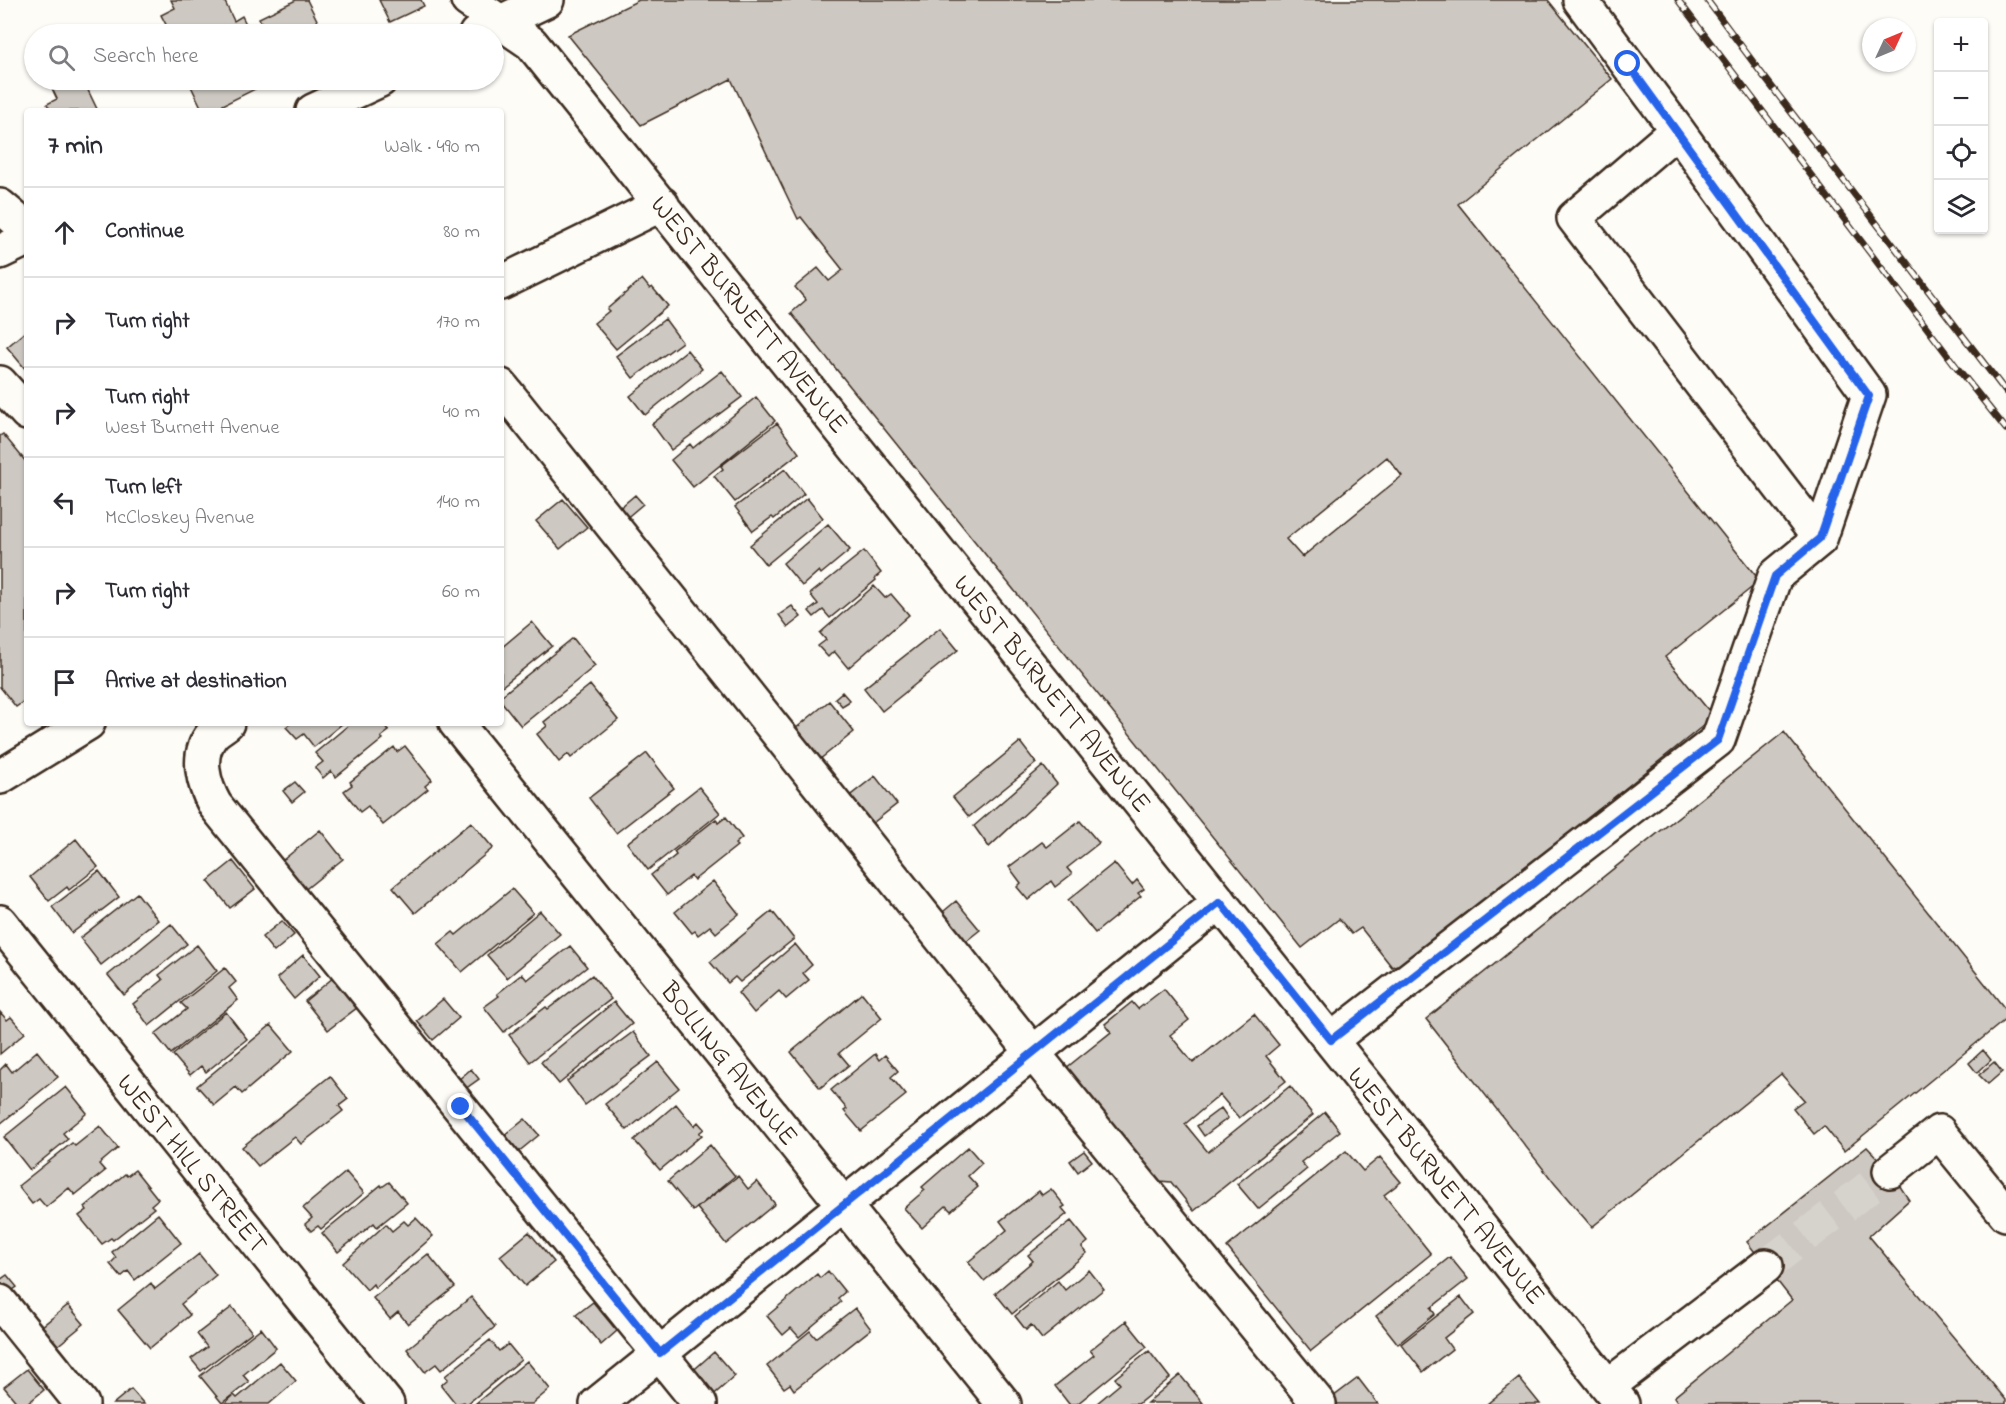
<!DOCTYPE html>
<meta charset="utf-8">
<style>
body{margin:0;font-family:"Indie Flower",sans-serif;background:#f7f7f7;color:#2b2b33}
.controls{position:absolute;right:18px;top:18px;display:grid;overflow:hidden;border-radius:6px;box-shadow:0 2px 4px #0004}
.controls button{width:54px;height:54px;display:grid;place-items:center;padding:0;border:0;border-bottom:2px solid #e1e1e2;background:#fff;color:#2b2b33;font:30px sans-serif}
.compass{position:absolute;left:1862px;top:18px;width:54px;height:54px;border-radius:50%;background:#fff;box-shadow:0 2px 4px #0004;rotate:46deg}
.stop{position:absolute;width:18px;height:18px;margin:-14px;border:4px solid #2563eb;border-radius:50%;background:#fff}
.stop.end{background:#2563eb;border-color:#fff;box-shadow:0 2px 6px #0008}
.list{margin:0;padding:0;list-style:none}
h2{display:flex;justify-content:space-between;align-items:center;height:78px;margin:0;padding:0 24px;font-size:26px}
h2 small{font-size:20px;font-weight:400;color:#7c7c81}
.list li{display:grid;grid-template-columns:39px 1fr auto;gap:18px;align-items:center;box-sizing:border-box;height:90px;padding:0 24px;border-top:2px solid #e1e1e2}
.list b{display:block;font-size:22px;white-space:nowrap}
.list p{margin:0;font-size:20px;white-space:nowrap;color:#7c7c81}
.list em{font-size:20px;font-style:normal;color:#7c7c81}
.icon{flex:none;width:33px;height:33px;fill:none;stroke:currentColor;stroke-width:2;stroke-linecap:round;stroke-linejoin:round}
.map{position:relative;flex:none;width:2006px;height:1404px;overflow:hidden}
.search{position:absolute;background:#fff;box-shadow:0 2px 4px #0004;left:24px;top:24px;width:480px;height:66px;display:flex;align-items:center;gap:15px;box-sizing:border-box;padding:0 21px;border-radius:33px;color:#7c7c81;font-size:22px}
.panel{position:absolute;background:#fff;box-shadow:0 2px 4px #0004;left:24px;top:108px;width:480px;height:618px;border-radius:6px}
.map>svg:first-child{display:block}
.building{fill:#cdc8c2;stroke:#3b2a1e;stroke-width:1.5;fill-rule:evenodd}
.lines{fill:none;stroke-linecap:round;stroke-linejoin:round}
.minor-tunnel{stroke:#d6d2cc;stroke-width:33;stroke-dasharray:33 16;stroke-linecap:butt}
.minor-casing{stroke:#3b2a1e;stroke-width:38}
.minor{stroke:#fdfcf7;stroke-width:33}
.rail-casing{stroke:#3b2a1e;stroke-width:7}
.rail{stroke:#fdfcf7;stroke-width:4.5;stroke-dasharray:14;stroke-linecap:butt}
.route{stroke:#2563eb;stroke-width:8}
.labels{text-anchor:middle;stroke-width:5;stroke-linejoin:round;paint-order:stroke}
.street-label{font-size:27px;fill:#3b2a1e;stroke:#fdfcf7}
</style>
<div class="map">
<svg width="2006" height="1404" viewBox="0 0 2006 1404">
<rect width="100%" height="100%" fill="#fdfcf7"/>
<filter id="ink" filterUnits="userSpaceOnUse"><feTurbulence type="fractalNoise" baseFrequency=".0167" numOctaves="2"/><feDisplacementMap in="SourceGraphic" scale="12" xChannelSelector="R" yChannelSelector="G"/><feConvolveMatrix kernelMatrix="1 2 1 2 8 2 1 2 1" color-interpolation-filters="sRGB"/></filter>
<g filter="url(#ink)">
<path class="building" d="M171,0H224L234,21L242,16L251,34H171L161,15L175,8Z
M296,0H307L324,34H267L259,18Z
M379,0H421L424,6L390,22Z
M639,0H1548L1612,79L1458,204L1760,581L1665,657L1714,717L1400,970L1397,965L1392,967L1361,928L1352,934L1339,919L1302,948L791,313L806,300L795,287L818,268L829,281L843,270L801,217L798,219L731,79L641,125L568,35ZM1387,457L1402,476L1302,557L1286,539Z
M48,80H72L77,88L85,84L98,111H51L47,104L57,99Z
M188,80H263L265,84L211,111H203Z
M642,279L650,289L652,287L668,306L616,349L594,323L609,311L607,309Z
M665,319L682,342L633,378L616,356Z
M26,331L27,333V371L7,347Z
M687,350L702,369L645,415L630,396Z
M722,371L742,397L671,450L652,424Z
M756,397L775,421L693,487L671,460L690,444L693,448Z
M777,423L799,453L735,502L714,476L723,469L721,466Z
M3,434L27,463V699L16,707L0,687V436Z
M785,469L804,494L774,519L772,517L753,531L735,507Z
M635,495L643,504L624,520L616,511Z
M807,498L823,518L766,565L750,545Z
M563,499L587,527L560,549L536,521Z
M828,524L850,550L821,574L819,571L802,586L783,563Z
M864,551L881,573L875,578L876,580L830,618L823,610L814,617L809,611L818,604L810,594Z
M874,586L885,598L891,594L909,615L848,668L834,651L828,657L818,646L826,640L820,633Z
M792,606L801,617L788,627L779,615Z
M532,622L552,646L501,687V648Z
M940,628L958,650L882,711L864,688Z
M573,638L595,666L521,726L501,701V696Z
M590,685L618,720L571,758L568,754L559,762L537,734L547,726L544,722Z
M842,692L850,701L842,706L835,698Z
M829,701L854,732L819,760L795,729Z
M291,723H343L314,747L304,734L297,739L286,727Z
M351,723H382L389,731L381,737L383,739L336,777L331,771L323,778L315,768L323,762L315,753Z
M1784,732L2006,1010V1019L1844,1151L1824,1126L1814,1134L1793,1108L1804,1100L1781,1074L1592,1227L1555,1184L1426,1019Z
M1020,742L1036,763L969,817L953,797Z
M405,746L432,780L425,786L428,789L383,825L368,806L360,812L344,791L352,785L350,782L394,747L397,752Z
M647,753L674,788L616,833L589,798Z
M1043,766L1057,784L989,847L974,826Z
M875,776L897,804L869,826L847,798Z
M295,782L304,792L292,802L283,791Z
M699,787L720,813L648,870L627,843Z
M726,817L742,838L735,844L737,846L694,880L691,876L667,895L651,875L676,855L674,852L716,819L718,823Z
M1080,821L1099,843L1067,868L1072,874L1055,887L1051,881L1028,900L1017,887L1021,883L1009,867L1042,842L1047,847Z
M471,822L493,848L415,913L393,887Z
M320,830L343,859L302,892L278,864Z
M76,839L98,867L69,890L67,887L49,901L30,877Z
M233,861L255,889L230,908L208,881Z
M1114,863L1132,885L1137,880L1144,889L1138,893L1141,896L1095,933L1068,900Z
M99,871L119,897L72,933L52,907Z
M713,881L739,914L716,933L710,926L698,935L695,931L692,933L675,912Z
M512,889L533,913L462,972L438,944L453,932L456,935Z
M137,893L158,920L101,965L80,938Z
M956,901L980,930L961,945L938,916Z
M540,911L560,934L507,978L487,955Z
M772,911L794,939L740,982L735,977L728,983L710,962Z
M282,921L294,935L274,952L262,937Z
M171,924L187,944L124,995L108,975Z
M795,944L812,965L803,973L809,980L786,999L779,991L754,1013L738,993Z
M197,945L217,971L149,1026L133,1004L163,980L159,975Z
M570,946L587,967L504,1032L484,1007L499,996L497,994L522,974L527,980Z
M303,955L320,976L294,999L277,978Z
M225,968L236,982L229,988L238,1000L171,1054L155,1034L187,1009L181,1003Z
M592,975L611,999L530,1062L509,1035L546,1007L548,1009Z
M334,977L358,1007L328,1030L305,1001Z
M1164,989L1189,1020L1170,1035L1193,1063L1254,1014L1279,1045L1266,1056L1286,1081L1239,1118L1220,1095L1185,1124L1208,1152L1290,1086L1313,1115L1194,1211L1171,1182L1147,1180L1061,1072L1111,1032L1105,1024L1132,1002L1138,1009Z
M862,993L882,1018L839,1053L849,1065L820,1088L791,1052Z
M443,999L459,1018L433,1040L417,1021Z
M614,1002L632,1024L559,1084L541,1062Z
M0,1012L7,1020L11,1017L25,1033L0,1054Z
M226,1012L247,1039L206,1072L201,1066L190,1075L173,1055Z
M271,1025L293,1051L242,1094L236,1087L214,1105L197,1086Z
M633,1032L651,1056L585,1105L567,1081Z
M1983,1050L1991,1060L1977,1073L1969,1063Z
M37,1051L58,1077L0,1124V1070L6,1064L12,1072Z
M875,1054L879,1060L885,1055L898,1071L891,1077L906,1095L861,1131L844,1111L847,1109L831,1090Z
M658,1062L679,1088L627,1130L605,1104Z
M1994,1062L2002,1072L1988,1084L1979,1075Z
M471,1069L479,1079L465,1089L458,1080Z
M330,1076L348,1099L339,1106L343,1111L301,1144L295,1137L258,1166L242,1147Z
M66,1087L87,1113L63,1133L68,1139L30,1170L4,1137Z
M676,1104L694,1126L698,1122L704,1129L699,1133L702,1135L660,1170L634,1140Z
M1221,1108L1228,1118L1204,1136L1197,1126Z
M1325,1112L1340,1131L1301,1162L1307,1169L1258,1209L1237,1184Z
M525,1119L539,1135L512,1157L498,1141Z
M100,1126L118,1148L99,1164L105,1171L75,1195L69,1188L46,1207L39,1199L32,1204L18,1186L72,1143L75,1146Z
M710,1145L735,1176L693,1211L668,1181Z
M968,1147L982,1163L968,1176L978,1187L951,1211L946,1206L922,1228L904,1208L925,1190L922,1187Z
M1867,1147L1890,1171L1909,1200L1869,1236L2006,1400V1404H1679L1674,1397L1792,1300L1747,1242Z
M1084,1151L1092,1161L1078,1172L1070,1161Z
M1346,1151L1363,1171L1380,1157L1401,1182L1384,1195L1431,1254L1311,1351L1227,1247Z
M135,1170L158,1199L151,1205L154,1208L113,1240L111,1238L102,1244L79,1216L87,1210L85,1207L125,1174L127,1176Z
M346,1172L364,1193L321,1229L318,1226L311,1231L305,1224L312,1218L303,1208Z
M738,1176L748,1189L757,1181L775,1204L726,1244L697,1208Z
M389,1182L407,1203L377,1227L374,1223L338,1252L322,1233L381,1185L382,1187Z
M1051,1189L1065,1206L1062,1208L1067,1214L984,1281L968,1262L1007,1230L1000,1221L1039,1191L1042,1195Z
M158,1214L181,1243L135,1280L128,1271L121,1277L110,1264L116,1258L112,1252Z
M416,1218L433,1236L375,1288L373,1284L367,1290L343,1263L386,1224L392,1231L404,1221L408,1225Z
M1071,1221L1088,1242L1082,1247L1087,1253L1012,1314L995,1293L1033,1261L1028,1255Z
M529,1232L554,1262L525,1286L500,1256Z
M199,1254L216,1275L181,1304L190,1315L150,1348L118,1310L151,1283L155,1289Z
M428,1254L455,1287L408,1324L398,1312L390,1319L373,1298Z
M1450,1257L1468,1279L1431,1308L1435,1314L1398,1344L1376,1316Z
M1089,1270L1104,1289L1042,1339L1031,1325L1026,1330L1015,1316L1058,1281L1065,1290Z
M828,1271L845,1292L838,1298L841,1302L799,1337L791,1328L783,1335L767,1316L817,1274L820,1278Z
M7,1275L17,1287L7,1294L0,1286V1280Z
M471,1297L495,1327L441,1370L436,1364L425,1372L407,1349Z
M1461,1297L1474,1314L1444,1338L1452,1349L1423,1372L1401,1344Z
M593,1302L617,1331L601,1345L576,1315Z
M68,1305L84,1324L56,1347L41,1327Z
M232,1307L252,1332L201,1371L191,1359L207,1347L197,1334Z
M855,1308L871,1329L794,1390L790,1384L784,1388L767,1366L810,1331L816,1338Z
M1126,1321L1147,1347L1077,1404H1069L1055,1386L1094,1355L1090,1350Z
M261,1328L276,1348L243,1375L249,1382L222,1403L200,1376Z
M490,1340L499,1351L508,1344L521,1360L467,1404L464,1402L456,1404L441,1385L448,1379L445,1376Z
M1149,1351L1170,1378L1138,1404H1096L1120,1384L1115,1378Z
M714,1352L735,1376L709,1399L688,1375Z
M527,1361L550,1389L532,1404H475Z
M280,1362L296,1381L269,1404H224L234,1395L237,1398Z
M27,1369L44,1390L27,1404H18L4,1387Z
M1180,1375L1203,1403H1147Z
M1358,1378L1378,1404H1338L1333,1397Z
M1519,1378L1540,1404H1487Z
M131,1389L144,1404H113Z"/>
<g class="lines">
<path class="minor-tunnel" d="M1766,1266L1890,1171"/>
<g class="minor-casing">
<path id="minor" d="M468,0L531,43L1622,1404
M476,34L547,0
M313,111L380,80
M1677,130L1574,218L1820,539
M0,206L27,229
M0,252L27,239
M501,283L662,204
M0,383L27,413
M501,386L1033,1053L1319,1404
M227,723C222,727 215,731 212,735C195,756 204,785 215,805L700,1404
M456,723L1004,1404
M0,777L88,723
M0,922L387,1404
M1331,1040L1718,740L1775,576L1820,539L1869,395L1677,130L1580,0
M1890,1171L1939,1132L2006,1214
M0,1302L82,1404
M1608,1386L1766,1266
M597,1404L1220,902"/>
</g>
<use href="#minor" class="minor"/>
<g class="rail-casing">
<path id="rail" d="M1678,0L1962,374L2006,429
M1707,0L1759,70L2006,392"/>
</g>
<use href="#rail" class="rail"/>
</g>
</g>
<g class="lines" filter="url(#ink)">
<path class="route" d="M461,1107L660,1353L1220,902L1331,1040L1718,740L1775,576L1820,538L1869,396L1628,64"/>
</g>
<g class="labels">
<g class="street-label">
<text transform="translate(750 314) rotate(51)" y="9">WEST BURNETT AVENUE</text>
<text transform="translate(1053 693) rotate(51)" y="9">WEST BURNETT AVENUE</text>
<text transform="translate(730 1063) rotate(51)" y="9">BOLLING AVENUE</text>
<text transform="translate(193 1163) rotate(51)" y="9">WEST HILL STREET</text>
<text transform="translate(1447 1185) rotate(51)" y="9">WEST BURNETT AVENUE</text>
</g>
</g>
</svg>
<div class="controls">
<button>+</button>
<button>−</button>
<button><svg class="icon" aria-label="locate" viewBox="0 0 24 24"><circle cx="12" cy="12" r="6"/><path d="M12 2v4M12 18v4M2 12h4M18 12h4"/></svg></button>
<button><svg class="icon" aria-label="layers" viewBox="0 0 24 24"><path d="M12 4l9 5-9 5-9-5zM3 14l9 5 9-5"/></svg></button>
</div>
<svg class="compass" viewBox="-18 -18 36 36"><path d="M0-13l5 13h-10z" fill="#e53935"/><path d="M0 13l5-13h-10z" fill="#7c7c81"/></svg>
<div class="stop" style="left:1628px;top:64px"></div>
<div class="stop end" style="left:461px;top:1107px"></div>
<div class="search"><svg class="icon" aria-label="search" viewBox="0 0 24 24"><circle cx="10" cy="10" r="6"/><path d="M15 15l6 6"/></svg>Search here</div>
<section class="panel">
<h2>7 min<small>Walk · 490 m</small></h2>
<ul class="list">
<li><svg class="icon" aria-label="ahead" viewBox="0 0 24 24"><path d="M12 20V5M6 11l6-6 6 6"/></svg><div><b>Continue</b></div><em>80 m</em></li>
<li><svg class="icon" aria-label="right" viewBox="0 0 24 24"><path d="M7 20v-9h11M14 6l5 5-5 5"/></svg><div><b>Turn right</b></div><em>170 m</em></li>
<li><svg class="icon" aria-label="right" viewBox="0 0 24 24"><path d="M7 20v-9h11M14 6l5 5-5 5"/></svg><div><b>Turn right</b><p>West Burnett Avenue</p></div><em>40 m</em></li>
<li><svg class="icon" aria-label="left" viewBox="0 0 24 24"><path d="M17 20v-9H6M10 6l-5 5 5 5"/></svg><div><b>Turn left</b><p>McCloskey Avenue</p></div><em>140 m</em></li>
<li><svg class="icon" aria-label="right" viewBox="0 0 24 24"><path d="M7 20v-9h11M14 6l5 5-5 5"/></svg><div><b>Turn right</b></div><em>60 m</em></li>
<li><svg class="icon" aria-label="arrive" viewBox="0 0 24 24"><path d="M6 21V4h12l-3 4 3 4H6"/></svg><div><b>Arrive at destination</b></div></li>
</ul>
</section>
</div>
